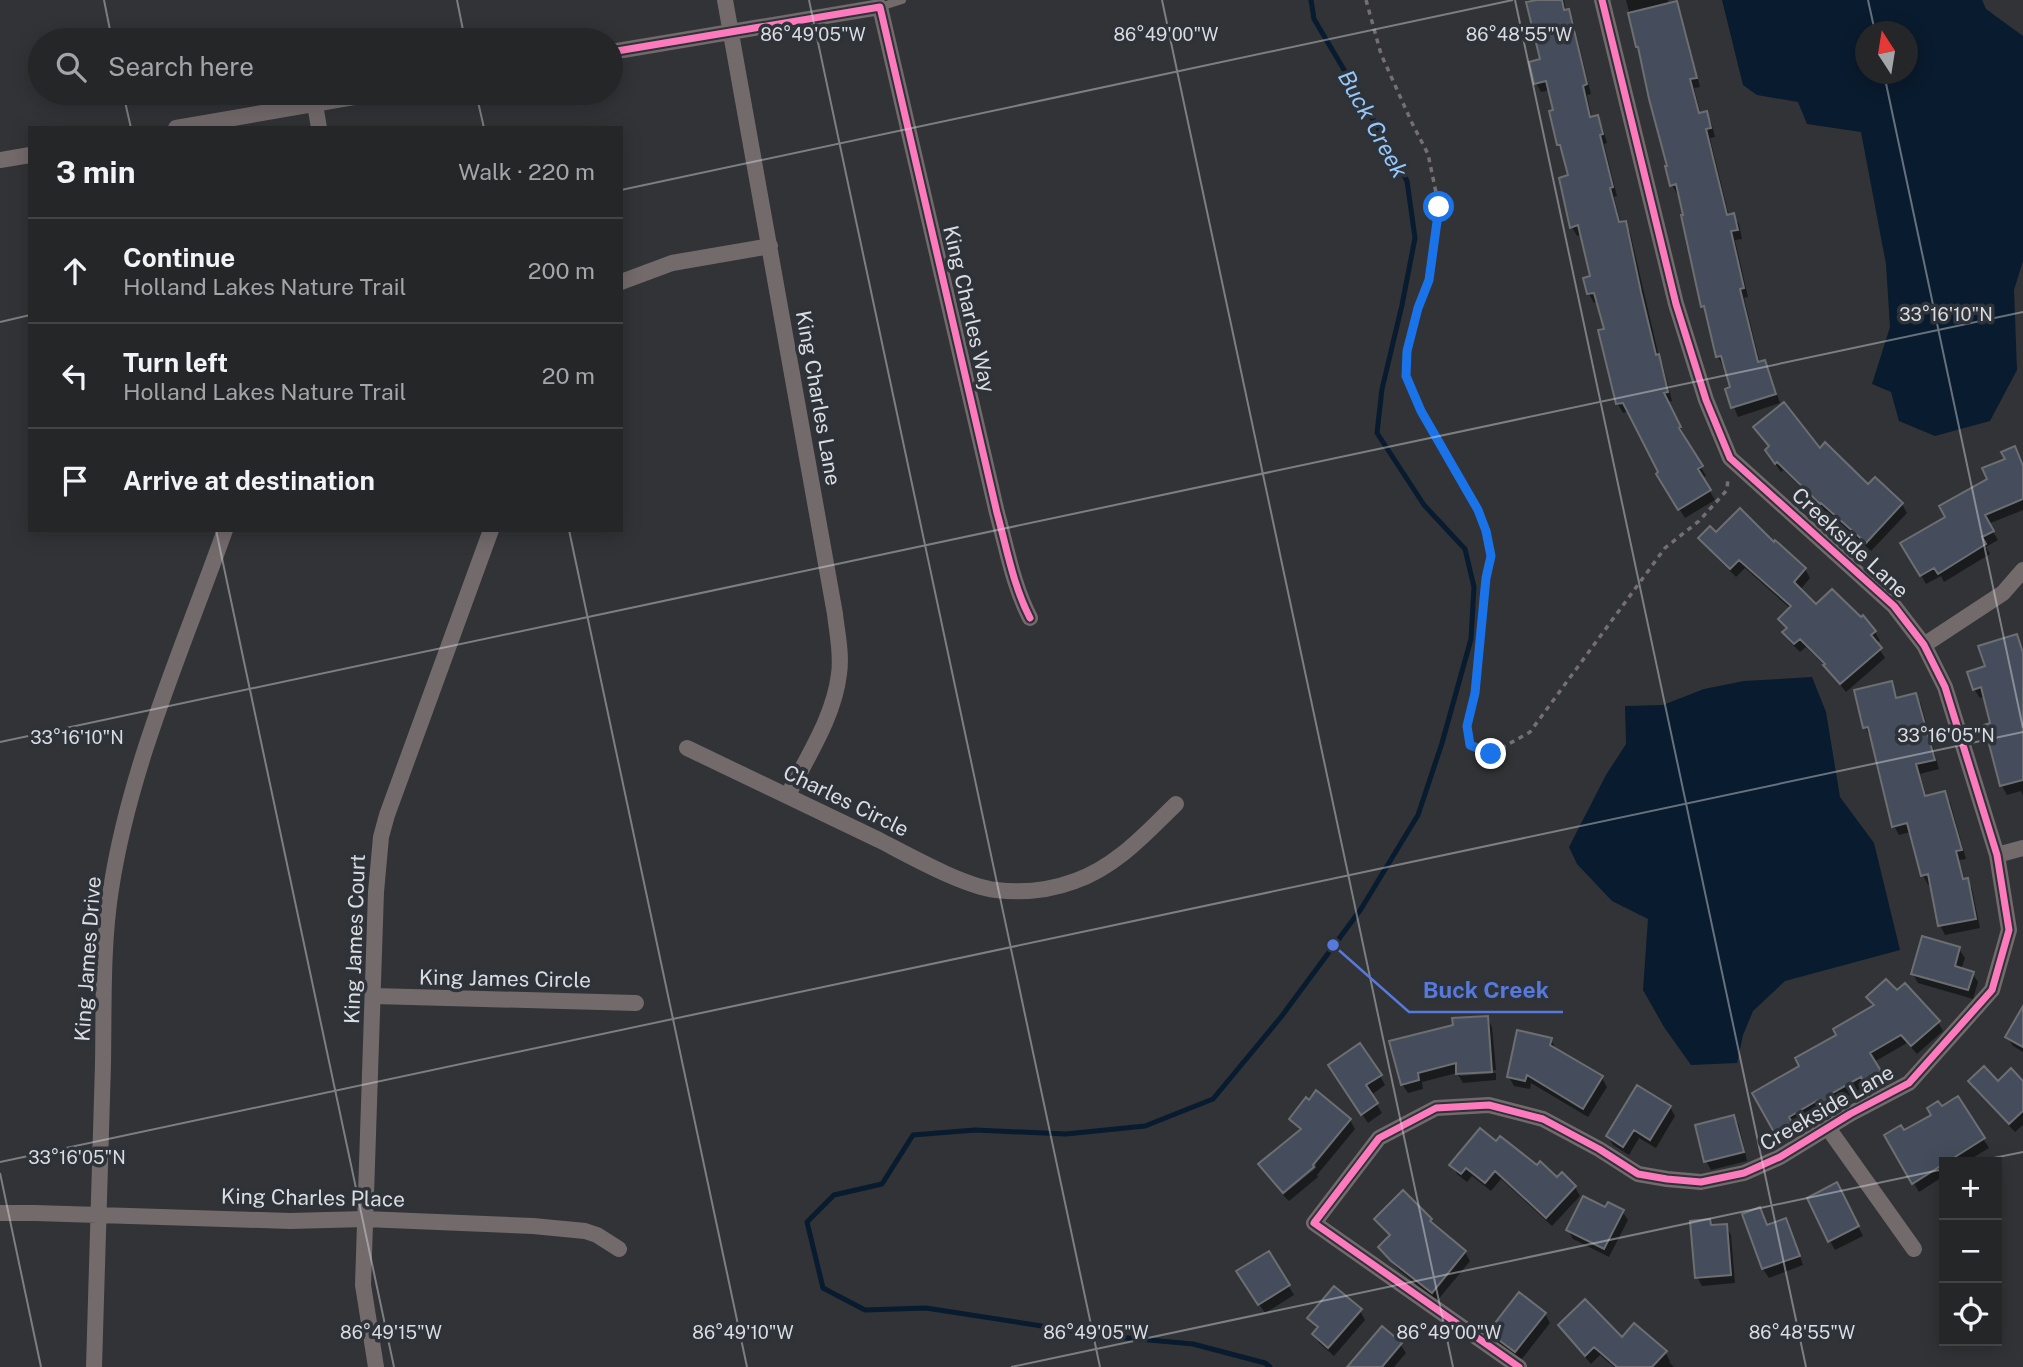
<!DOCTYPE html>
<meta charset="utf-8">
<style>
body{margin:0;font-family:"Public Sans",sans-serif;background:#313234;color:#f1f3f6}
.controls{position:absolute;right:21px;bottom:21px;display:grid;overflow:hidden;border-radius:0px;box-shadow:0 4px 18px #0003}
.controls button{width:63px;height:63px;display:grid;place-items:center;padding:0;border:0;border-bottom:2px solid #424345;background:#252628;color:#f1f3f6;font:35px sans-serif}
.compass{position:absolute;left:1855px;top:21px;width:63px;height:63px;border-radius:50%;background:#252628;box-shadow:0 4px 18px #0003;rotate:348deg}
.stop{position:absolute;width:21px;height:21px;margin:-16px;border:5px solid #1a73e8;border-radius:50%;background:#fff}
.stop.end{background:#1a73e8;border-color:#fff;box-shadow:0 2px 7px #0008}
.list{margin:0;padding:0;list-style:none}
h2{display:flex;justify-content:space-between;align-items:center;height:91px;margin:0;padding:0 28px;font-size:30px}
h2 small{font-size:23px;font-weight:400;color:#a3a5a8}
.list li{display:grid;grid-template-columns:46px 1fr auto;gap:21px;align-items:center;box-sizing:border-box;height:105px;padding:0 28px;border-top:2px solid #424345}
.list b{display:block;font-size:26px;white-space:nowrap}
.list p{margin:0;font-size:23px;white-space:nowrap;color:#a3a5a8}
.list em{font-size:23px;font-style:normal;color:#a3a5a8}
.icon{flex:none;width:38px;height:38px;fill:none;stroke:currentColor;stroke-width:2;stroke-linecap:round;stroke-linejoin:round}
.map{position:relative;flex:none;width:2023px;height:1367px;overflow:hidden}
.search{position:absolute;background:#252628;box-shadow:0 4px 18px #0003;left:28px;top:28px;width:595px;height:77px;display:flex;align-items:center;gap:18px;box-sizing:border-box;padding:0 24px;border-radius:38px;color:#a3a5a8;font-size:26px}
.panel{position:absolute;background:#252628;box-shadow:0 4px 18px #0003;left:28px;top:126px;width:595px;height:406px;border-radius:0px}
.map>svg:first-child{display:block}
.water{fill:#091b2e;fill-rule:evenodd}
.shadow{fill:#0007}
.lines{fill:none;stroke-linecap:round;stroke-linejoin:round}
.stream{stroke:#091b2e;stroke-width:5}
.building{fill:#454d5c;stroke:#6c6e71;stroke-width:2}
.path{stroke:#756e72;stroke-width:3.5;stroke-dasharray:5 5;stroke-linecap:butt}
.service{stroke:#736a6c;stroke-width:8}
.minor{stroke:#736a6c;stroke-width:16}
.cycleway-casing{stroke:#2e3239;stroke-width:11}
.cycleway{stroke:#fd7abc;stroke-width:7}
.route{stroke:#1a73e8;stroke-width:9}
.ticks{fill:none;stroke:#dadce1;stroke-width:2;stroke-opacity:0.45}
.labels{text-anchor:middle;stroke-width:7;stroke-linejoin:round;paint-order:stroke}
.street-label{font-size:21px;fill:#dadce1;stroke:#2e3239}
.water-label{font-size:23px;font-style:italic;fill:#95c7fa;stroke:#2e3239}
.ticks-label{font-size:18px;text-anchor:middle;fill:#dadce1;stroke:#2e3239;stroke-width:7;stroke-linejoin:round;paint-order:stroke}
.leader{fill:none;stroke:#5679db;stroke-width:2.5}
.callout-dot{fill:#5679db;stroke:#2e3239;stroke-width:2.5}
.callout-label{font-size:23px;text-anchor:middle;font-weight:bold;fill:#5679db;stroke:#2e3239;stroke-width:7;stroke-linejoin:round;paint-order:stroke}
</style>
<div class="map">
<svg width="2023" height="1367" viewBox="0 0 2023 1367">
<rect width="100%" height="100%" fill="#313336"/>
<path class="water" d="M1722,0H1982L1986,9L2023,36V261L2014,290L2017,370L1990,421L1935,436L1899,421L1891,392L1872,384L1890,327L1886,264L1861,132L1807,124L1798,102L1757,95L1743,85ZM1866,32H1908V74H1866Z
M1812,677L1826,712L1840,797L1874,843L1900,950L1785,981L1753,1011L1743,1035L1737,1063L1691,1065L1664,1027L1643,990L1648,919L1612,901L1577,864L1569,847L1606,775L1626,744L1625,706L1663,705L1704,689L1744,681Z"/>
<path class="shadow" d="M1527,0H1564L1566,11L1568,10L1573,20L1591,94L1587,95L1592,118L1597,117L1602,126L1607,143L1604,144L1617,196L1614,197L1621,224L1625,223L1630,232L1659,357L1663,365L1672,401L1667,402L1685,436L1683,437L1706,476L1702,478L1715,500L1685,518L1658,475L1661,473L1630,411L1623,413L1618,404L1606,330L1598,302L1594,303L1589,294L1592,277L1582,235L1577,236L1572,227L1570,177L1563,154L1558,145L1555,112L1550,90L1541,92L1536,83L1542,60Z
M1626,0H1668L1669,4L1676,3L1681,12L1700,87L1694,88L1701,114L1706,113L1711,122L1715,137L1710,138L1729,216L1733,215L1739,224L1742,239L1735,240L1748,297L1744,298L1760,363L1764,362L1769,371L1780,403L1738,417L1727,390L1733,388L1725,365L1723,366L1718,357L1708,314L1703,306L1683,216H1685L1680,194H1677L1672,185L1642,53L1638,47Z
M1761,436L1819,450L1868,486L1902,504L1907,513L1871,551L1827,511L1826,512L1783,470L1781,472L1772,459L1770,448Z
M2007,460L2023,466V510L1988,524L1998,540L1986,547L1990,554L1944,582L1941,576L1926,584L1903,543L1947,517L1989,480Z
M1716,534L1774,544L1805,569L1810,578L1800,590L1816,607L1875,632L1880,641L1876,644L1885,658L1846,692L1827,668L1806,647L1800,652L1790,642L1784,633L1787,630L1780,620L1791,609L1745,568L1736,577L1706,547L1701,538Z
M2016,636L2023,651V796L2021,791L2007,795L2002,786L1992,725L1985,696L1980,698L1974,689L1987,667Z
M1891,683L1898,699L1916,695L1921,704L1939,769L1920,774L1927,798L1944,793L1950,802L1966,859L1959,860L1965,880H1967L1972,889L1980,928L1945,935L1940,925L1931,884L1928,885L1923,875L1911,832L1899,835L1894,826L1872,736L1870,737L1865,727Z
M1959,949L1965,958L1961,970L1972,973L1978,982L1973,999L1918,983L1913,974Z
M1897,992L1938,1022L1943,1031L1917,1054L1907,1043L1874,1062L1884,1081L1869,1089L1867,1085L1835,1104L1838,1110L1829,1115L1825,1108L1792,1126L1796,1134L1782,1142L1754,1094L1802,1067L1874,1007L1868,997Z
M1487,1017L1492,1027L1496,1070L1460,1072V1076L1496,1073V1080L1463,1083L1457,1073L1422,1082L1423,1089L1408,1093L1402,1084Z
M2023,1021V1052L2013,1046L2007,1037Z
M1551,1040L1556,1049L1602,1078L1607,1087L1588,1117L1531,1083L1530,1089L1514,1086L1509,1077Z
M1335,1074L1380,1076L1385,1085L1371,1095L1382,1113L1368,1123Z
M1970,1081L2023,1083V1125L2015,1132L1975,1090Z
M1316,1093L1350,1120L1355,1129L1317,1175L1318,1177L1289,1201L1283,1195L1316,1168V1164L1281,1192L1261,1164L1301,1132L1291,1119Z
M1957,1098L1989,1148L1966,1162H1944V1176L1919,1192L1886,1135L1904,1132Z
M1670,1107L1675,1116L1656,1148L1639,1138L1629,1155L1613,1145L1608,1136Z
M1734,1117L1739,1126L1747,1161L1711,1170L1706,1161Z
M1496,1143L1557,1180L1575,1187L1580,1196L1552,1226L1501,1179L1491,1191L1472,1176L1467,1182L1457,1174L1452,1165Z
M1842,1194L1863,1236L1835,1250L1830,1241Z
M1606,1209L1622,1211L1628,1220L1609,1257L1573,1239L1568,1230Z
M1760,1209L1768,1227L1786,1221L1791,1230L1803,1265L1769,1278L1763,1269L1744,1215Z
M1377,1220H1431L1435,1227L1465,1252L1470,1261L1437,1301L1399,1270L1385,1256L1380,1248L1391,1237L1382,1228Z
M1709,1221L1713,1227L1726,1226L1731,1235L1735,1283L1702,1286L1697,1277Z
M1268,1253L1294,1295L1265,1313L1244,1281Z
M1360,1311L1365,1320L1334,1356L1319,1343L1314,1334L1318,1330L1309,1318Z
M1545,1314L1550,1323L1521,1360L1495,1341L1490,1332Z
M1560,1325L1623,1339L1665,1352L1670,1361L1669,1362L1674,1367H1614L1600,1355L1591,1364L1565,1334Z
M1400,1344L1406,1353L1394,1367H1350Z"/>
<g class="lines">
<path class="stream" d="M1270,1367L1265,1363L1193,1344L1106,1336L926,1308L865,1310L823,1288L807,1222L834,1195L882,1184L913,1135L975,1130L1066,1134L1145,1126L1213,1099L1281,1017L1361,909L1418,815L1442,743L1471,639L1474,587L1465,549L1424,505L1377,433L1382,389L1402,305L1415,238L1407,181L1369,112L1314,19L1311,0"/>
</g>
<path class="building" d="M1537,0H1562L1564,10L1569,9L1587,84L1583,86L1590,117L1598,115L1603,134L1600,135L1613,187L1610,188L1619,222L1626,221L1641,292L1656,355L1659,354L1668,392L1664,393L1681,427L1679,428L1703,466L1698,469L1711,490L1678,510L1656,474L1658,472L1623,403L1616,404L1598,330L1604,329L1594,293L1587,294L1583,278L1590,276L1578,225L1570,228L1559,178L1568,175L1560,145H1557L1549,111L1553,110L1546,81L1534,84L1529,62L1540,59L1526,2Z
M1677,1L1697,78L1690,79L1699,113L1707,111L1711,128L1706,129L1727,215L1734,213L1738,230L1731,231L1744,288L1740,289L1758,362L1765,360L1776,394L1731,408L1725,389L1730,387L1721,356L1716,357L1704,306L1701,307L1681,215H1683L1676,184L1670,186L1665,166H1667L1649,99L1638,47H1636L1628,13Z
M1784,402L1820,448L1825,442L1868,484L1875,477L1903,503L1866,543L1821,503L1820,504L1777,462L1775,464L1765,450L1769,446L1753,427Z
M2015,446L2023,466V499L1985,515L1994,531L1982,537L1986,544L1938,574L1934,568L1920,576L1900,543L1945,517L1939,506L1987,479L1982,468L2005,459L2001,452Z
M1740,508L1774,542L1775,540L1806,568L1794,582L1816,604L1832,589L1861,617L1863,615L1876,631L1871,635L1882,648L1840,684L1823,665L1825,664L1800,639L1794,644L1782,632L1787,628L1778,619L1791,606L1739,560L1730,569L1698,538L1710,526L1716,532Z
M2017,634L2023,653V780L2000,786L1984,725L1990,723L1981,687L1973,690L1967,672L1985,666L1978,646Z
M1892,681L1896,698L1916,693L1935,760L1916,764L1925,796L1945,791L1962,850L1956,851L1963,879L1968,878L1976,919L1938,926L1928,874L1921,876L1907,823L1892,827L1868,727L1863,728L1854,690Z
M1922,936L1960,947L1955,966L1974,972L1968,990L1911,974Z
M1886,979L1897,990L1905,983L1940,1021L1911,1046L1901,1035L1870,1053L1881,1071L1863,1081L1861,1077L1831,1094L1834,1100L1822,1107L1818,1100L1789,1117L1793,1124L1775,1134L1752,1093L1799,1066L1795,1058L1836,1035L1833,1029L1874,1005L1866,997Z
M2023,1006V1047L2005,1037Z
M1488,1016L1492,1072L1456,1074V1063L1418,1073L1419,1080L1401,1085L1389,1041L1453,1025L1452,1018Z
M1517,1030L1552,1038L1550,1045L1603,1076L1583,1109L1527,1075L1525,1081L1507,1077Z
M1360,1043L1382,1075L1366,1085L1378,1103L1361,1115L1328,1065Z
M1984,1066L1998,1081L2011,1068L2023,1081V1111L2009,1124L1968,1081Z
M1637,1085L1671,1106L1650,1140L1634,1130L1623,1147L1606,1136Z
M1316,1090L1351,1119L1313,1165L1314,1167L1283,1193L1258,1164L1301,1129L1289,1119L1306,1097L1309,1100Z
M1958,1096L1985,1138L1912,1184L1884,1135L1901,1125L1904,1130L1931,1115L1927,1108L1938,1101L1942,1106Z
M1734,1115L1744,1152L1704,1162L1695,1125Z
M1480,1128L1496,1141L1500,1136L1537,1165L1540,1161L1557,1177L1562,1172L1576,1186L1546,1218L1495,1171L1485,1183L1466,1168L1461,1174L1449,1165Z
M1837,1182L1859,1226L1828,1242L1807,1198Z
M1403,1190L1432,1219L1430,1221L1466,1251L1432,1293L1391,1261L1378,1247L1390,1235L1374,1219Z
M1583,1196L1605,1207L1608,1202L1624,1210L1604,1249L1566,1230Z
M1760,1207L1767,1225L1786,1218L1800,1256L1762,1269L1742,1214Z
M1710,1219L1711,1225L1727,1224L1731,1275L1695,1278L1690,1221Z
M1269,1251L1290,1285L1258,1305L1236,1271Z
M1334,1286L1362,1309L1328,1348L1312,1334L1318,1327L1307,1318Z
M1519,1292L1546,1313L1515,1352L1488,1332Z
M1585,1299L1622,1337L1634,1323L1667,1351L1652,1367H1617L1594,1347L1585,1356L1558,1325Z
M1382,1326L1402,1343L1382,1367H1347Z"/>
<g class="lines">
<path class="path" d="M1366,0L1381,54L1412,123L1428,154L1439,207L1429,280L1418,308L1407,351L1406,376L1421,411L1478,510L1486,531L1491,556L1486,578L1475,693L1467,726L1470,745L1491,754L1530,732L1665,548L1699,521L1727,490L1728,477"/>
<path class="service" d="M880,7L902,0"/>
<path class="minor" d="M725,0L835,614C837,633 842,654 839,674C834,717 807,757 788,795
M611,52L880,7L997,513C1007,549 1013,585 1030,618
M315,104L319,128
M176,128L377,93
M0,160L30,155
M621,282L672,263L770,246
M1924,645L2003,593L2023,570
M687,748C751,778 815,809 879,840C910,856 963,886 996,890C1022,893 1051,890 1075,881C1116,867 1146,833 1176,804
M1997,855L2023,848
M374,996L636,1003
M1828,1128L1914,1249
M0,1213H35L290,1221L365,1219L533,1226L585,1231L597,1235L619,1249
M94,1367C97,1266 100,1165 103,1064C104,1006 102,946 111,889C130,765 183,648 225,530
M376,1367L363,1285L376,892L381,837L387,815L491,530
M1519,1367L1314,1223L1379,1138L1436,1108L1489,1105L1543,1119L1599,1149L1638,1174L1667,1179L1701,1182L1744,1173L1780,1157L1850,1114L1909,1083L1992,990L2009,930L1997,855L1945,687L1924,645L1894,606L1730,458L1706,400L1676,304L1602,0"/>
<g class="cycleway-casing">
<path id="cycleway" d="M611,52L880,7L997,513C1007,549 1013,585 1030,618
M1519,1367L1314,1223L1379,1138L1436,1108L1489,1105L1543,1119L1599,1149L1638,1174L1667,1179L1701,1182L1744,1173L1780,1157L1850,1114L1909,1083L1992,990L2009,930L1997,855L1945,687L1924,645L1894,606L1730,458L1706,400L1676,304L1602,0"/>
</g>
<use href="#cycleway" class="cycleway"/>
</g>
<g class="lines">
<path class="route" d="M1439,207L1429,280L1418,308L1407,351L1406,376L1421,411L1478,510L1486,531L1491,556L1486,578L1475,693L1467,726L1470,745L1491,754"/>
</g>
<path class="ticks" d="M104,0L112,40M457,0L465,40M809,0L1100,1367M1162,0L1453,1367M1515,0L1806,1367M1868,0L1875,32M1884,74L2023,728M123,93L131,128M476,93L484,128M621,190L1513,0M0,322L30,315M216,530L394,1367M569,530L747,1367M0,742L2023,312M0,1162L2023,732M1974,1162L2023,1152M0,1173L41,1367M1011,1367L1944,1169"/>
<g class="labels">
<g class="street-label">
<text transform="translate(969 309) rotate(77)" y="7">King Charles Way</text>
<text transform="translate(818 398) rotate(80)" y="7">King Charles Lane</text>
<text transform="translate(1850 543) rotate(43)" y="7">Creekside Lane</text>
<text transform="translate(846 801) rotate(26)" y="7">Charles Circle</text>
<text transform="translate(355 939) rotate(-88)" y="7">King James Court</text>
<text transform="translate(88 959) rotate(-86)" y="7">King James Drive</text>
<text transform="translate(505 979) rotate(1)" y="7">King James Circle</text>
<text transform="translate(1827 1108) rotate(-30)" y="7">Creekside Lane</text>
<text transform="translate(313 1198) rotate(1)" y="7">King Charles Place</text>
</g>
<g class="water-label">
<text transform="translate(1373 124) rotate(61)" y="8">Buck Creek</text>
</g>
</g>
<g class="ticks-label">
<text x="813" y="41">86°49'05"W</text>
<text x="1166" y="41">86°49'00"W</text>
<text x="1519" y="41">86°48'55"W</text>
<text x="1946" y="321">33°16'10"N</text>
<text x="1946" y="742">33°16'05"N</text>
<text x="77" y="744">33°16'10"N</text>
<text x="77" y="1164">33°16'05"N</text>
<text x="391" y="1339">86°49'15"W</text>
<text x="743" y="1339">86°49'10"W</text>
<text x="1096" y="1339">86°49'05"W</text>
<text x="1449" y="1339">86°49'00"W</text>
<text x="1802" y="1339">86°48'55"W</text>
</g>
<path class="leader" d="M1333 945L1409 1012H1563"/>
<circle class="callout-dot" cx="1333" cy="945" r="7"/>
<g class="callout-label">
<text x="1486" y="998">Buck Creek</text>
</g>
</svg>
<div class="controls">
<button>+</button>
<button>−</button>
<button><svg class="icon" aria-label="locate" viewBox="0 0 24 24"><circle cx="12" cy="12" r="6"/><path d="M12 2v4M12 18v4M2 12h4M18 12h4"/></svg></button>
</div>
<svg class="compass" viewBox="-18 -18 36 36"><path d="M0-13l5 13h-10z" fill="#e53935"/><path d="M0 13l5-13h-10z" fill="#a3a5a8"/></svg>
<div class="stop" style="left:1439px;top:207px"></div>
<div class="stop end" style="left:1491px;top:754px"></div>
<div class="search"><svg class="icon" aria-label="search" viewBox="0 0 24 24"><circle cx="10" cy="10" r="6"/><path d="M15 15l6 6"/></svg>Search here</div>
<section class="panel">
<h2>3 min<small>Walk · 220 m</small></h2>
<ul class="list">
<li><svg class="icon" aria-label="ahead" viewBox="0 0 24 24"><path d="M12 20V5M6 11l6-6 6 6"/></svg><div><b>Continue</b><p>Holland Lakes Nature Trail</p></div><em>200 m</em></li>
<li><svg class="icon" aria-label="left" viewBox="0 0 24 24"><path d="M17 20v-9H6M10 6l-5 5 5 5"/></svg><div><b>Turn left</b><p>Holland Lakes Nature Trail</p></div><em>20 m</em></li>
<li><svg class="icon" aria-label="arrive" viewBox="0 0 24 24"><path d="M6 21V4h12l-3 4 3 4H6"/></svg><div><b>Arrive at destination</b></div></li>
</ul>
</section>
</div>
